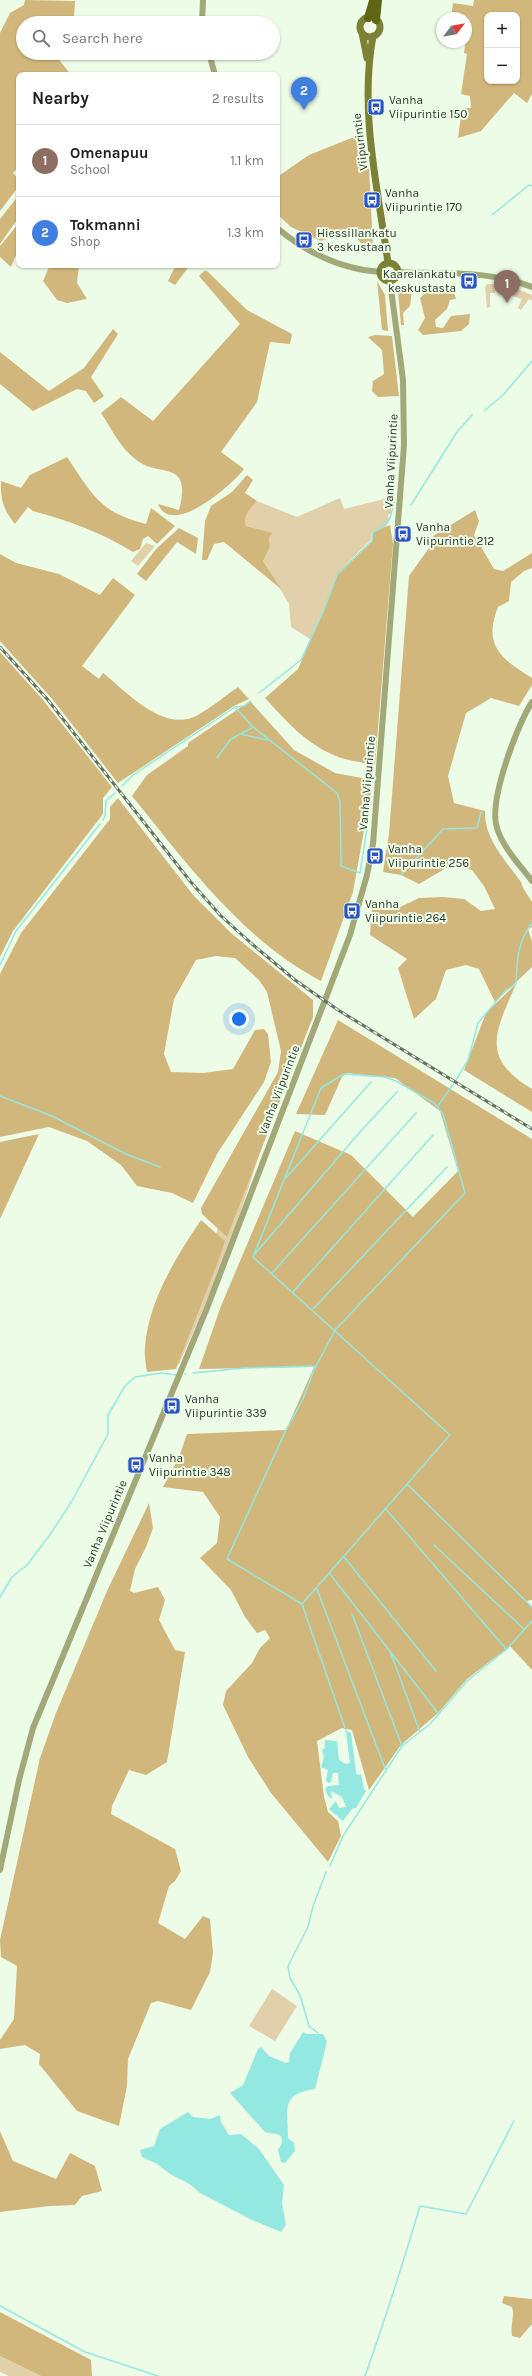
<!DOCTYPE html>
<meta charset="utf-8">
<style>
body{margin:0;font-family:Karla,sans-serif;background:#f2f2f2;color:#202124}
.controls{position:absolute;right:12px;top:12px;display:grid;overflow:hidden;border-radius:8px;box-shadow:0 1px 3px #0004}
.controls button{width:36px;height:36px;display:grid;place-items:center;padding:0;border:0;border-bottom:1px solid #e0e0e0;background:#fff;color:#202124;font:20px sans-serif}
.compass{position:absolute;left:436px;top:12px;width:36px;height:36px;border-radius:50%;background:#fff;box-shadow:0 1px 3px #0004;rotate:59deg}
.you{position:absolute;left:239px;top:1019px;width:14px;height:14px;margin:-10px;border:3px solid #fff;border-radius:50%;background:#1a73e8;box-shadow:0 0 0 6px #1a73e833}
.badge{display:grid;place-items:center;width:26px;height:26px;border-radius:50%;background:#2954c3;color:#fff;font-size:13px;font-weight:700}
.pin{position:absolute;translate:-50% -33px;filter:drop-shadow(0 1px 2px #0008)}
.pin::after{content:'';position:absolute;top:21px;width:14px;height:12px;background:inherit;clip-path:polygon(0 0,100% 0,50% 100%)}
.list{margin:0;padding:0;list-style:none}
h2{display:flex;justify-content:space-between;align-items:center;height:52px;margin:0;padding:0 16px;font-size:17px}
h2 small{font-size:13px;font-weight:400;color:#757577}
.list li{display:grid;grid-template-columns:26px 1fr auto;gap:12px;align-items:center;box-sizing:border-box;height:72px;padding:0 16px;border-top:1px solid #e0e0e0}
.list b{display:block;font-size:15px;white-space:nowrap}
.list p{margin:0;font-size:13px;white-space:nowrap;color:#757577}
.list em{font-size:13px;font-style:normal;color:#757577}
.icon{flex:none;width:22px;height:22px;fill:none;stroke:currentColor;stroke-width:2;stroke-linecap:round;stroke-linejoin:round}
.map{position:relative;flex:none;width:532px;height:2376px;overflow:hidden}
.search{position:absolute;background:#fff;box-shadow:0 1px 3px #0004;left:16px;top:16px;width:264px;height:44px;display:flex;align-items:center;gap:10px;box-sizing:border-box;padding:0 14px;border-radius:22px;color:#757577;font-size:15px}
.panel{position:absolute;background:#fff;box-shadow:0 1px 3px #0004;left:16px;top:72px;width:264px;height:196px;border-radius:8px}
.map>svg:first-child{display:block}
.green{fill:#e2d0aa}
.forest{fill:#d1b77b;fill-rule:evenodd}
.water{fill:#93e8e1}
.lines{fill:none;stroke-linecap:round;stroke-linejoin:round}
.stream{stroke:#93e8e1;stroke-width:1.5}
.tertiary{stroke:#a3a879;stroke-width:6}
.secondary{stroke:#7c8136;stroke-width:7}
.primary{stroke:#606415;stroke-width:8}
.rail-casing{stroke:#666f63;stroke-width:3}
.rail{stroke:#edfce7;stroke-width:1.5;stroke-dasharray:4.5;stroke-linecap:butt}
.labels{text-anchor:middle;stroke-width:4;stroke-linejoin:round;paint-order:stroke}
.poi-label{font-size:12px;fill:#2d332b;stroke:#edfce7;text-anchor:start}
.street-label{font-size:12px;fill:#2d332b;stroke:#edfce7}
</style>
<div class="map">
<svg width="532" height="2376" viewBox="0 0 532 2376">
<rect width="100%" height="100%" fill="#edfce7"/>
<path class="green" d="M487,284C502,283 518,289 532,295V301L529,299L521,310L518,308L522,299L495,291V293H490V307L487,308L485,287Z
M392,497L391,514L388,515L389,520L385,528L372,532L371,540L337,573L320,624L310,639L291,627L289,604L263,561L270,547L269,538L273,533L246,526C243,515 250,509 257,501L297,517L340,498L344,509Z
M146,543L155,546L138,566L131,561Z
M261,1148C239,1222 211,1294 179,1364L175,1366L222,1215Z
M272,1989L297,2006L275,2041L249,2026Z
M0,2356L41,2376H9L0,2372Z"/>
<path class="forest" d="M25,0L75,1L74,17L69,23H23V53H54L71,75H19V166L13,173L17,178L19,177V186L0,211V33L10,13L24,5Z
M474,0H532V94L527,103L514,93L481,131L458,138L462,108H471L470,96L461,94L467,54L464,53L467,28L466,18H451L453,3L473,6ZM487,15H517V81H487Z
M354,137L357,142L362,143L369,168L373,247L365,248L354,235L339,234L321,241L291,227L277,214V177L309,155Z
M19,195V217L0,244V219Z
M19,223V248L11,267L0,257V246Z
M50,265H79L77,283L87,299L67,303L57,300L43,281Z
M176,265H190L175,285L168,281Z
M204,271H207L247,310L292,334L290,344L270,342L257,402L221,452L244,469C232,485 172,538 158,504L179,510C193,456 157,480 134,458C120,447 111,428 101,413L121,397L153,421L240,324L199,276Z
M377,281L385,295L388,331L382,330Z
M435,285H452L456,299L450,300L447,309L435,320L436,327L443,328L451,316L470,314L469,324L461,331L423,335L418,330L425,318L420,298Z
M398,292H412L410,306L403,313L404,325H401Z
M113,329L118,334L91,377L104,396L94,403L86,391L77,389L33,411L0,384V352L49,391L84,368Z
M375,335L392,336L399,396L378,397L372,391L373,381L384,374L382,350L368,337Z
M67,457C93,495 99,512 146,524L151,508L175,526L157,544L148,536L143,539L140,549L133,552C101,532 69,521 33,511L28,507L15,524C4,511 0,499 1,481L21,488L30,475Z
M247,475L253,480L245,493L257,501C250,509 243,515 246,526L273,533L269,538L270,547L263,561L281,589L224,542L214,544L207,560H202L205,521L211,506L232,492Z
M475,510L479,521L474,535L494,569L503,571L532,553V568L524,571L511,582L509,601L498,607C483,646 500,658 532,678V685L519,706L491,698L466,713L448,776L454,803L485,811C484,839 506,861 521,882L523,888L532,902V927L528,929L532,942V967L495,1002L479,969L466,965L446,970L436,999L414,1019L398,968L407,959L370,935L372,908L394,910L419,898L443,897L464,899L481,911L495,909L484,886L472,870L453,864L419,884L401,875L383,872L389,834L409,576L434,541L433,536Z
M390,525L393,544L375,765C362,762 347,761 336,756C306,744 286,721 265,698L298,669L322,614L337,573L372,541L373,532Z
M179,528L198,538L196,554L177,542L146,581L137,574L156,549Z
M0,554L16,563L59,574L100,595L113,578L135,595L82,666L99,679L103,673C127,692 164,734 198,715C212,707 225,696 238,687L249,699L234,706L118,783L53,700L0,641Z
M0,652L43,700L112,787L103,798V814L13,931L0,957Z
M250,701L294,750L335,773L373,780L353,892L321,981C242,939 188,865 132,796L147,775L188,746V743Z
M118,798L193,895L231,933L313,1000V1017L227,1237L202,1214L201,1208L278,1072L281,1051L267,992L259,980L235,958L216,956L196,960L174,999L164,1054L171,1072L203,1073L233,1069L255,1030L264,1029L268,1034L271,1062L264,1082L217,1154L193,1203L172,1193L137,1186L121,1165L87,1141L49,1127L0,1137V974L21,933L110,819V807Z
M516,984C496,1031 479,1057 532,1089V1112L464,1070L486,1013Z
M338,1020L532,1139V1600L526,1601L532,1607V1670L510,1646L467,1679L438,1713L401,1745L369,1790L352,1730L342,1728L317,1741L324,1797L328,1812L338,1821L341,1836L328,1862L271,1793L248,1757L223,1705L226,1691L252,1663L260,1648L270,1638L265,1630L257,1633L245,1617L231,1590L200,1558L217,1543L220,1517L203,1492L163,1487L179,1457L187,1434L286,1430L314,1367L199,1369L221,1306L295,1131L351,1155L413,1217L458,1171L440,1111L395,1078L347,1073L342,1077L325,1115L296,1114Z
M39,1134L0,1219V1142Z
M201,1220L225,1241L219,1259L176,1369L147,1372C146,1364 144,1355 145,1347C148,1302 176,1257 201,1220Z
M149,1503L153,1528L146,1547L135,1569L130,1591L134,1593L158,1587L165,1600L159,1620L175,1650L185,1652L167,1762L146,1775L129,1770L112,1806L111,1814L175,1849L181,1871L175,1881L169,1886L158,1923L185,1939L203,1916L210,1919L213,1953L210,1972L191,2010L158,2001L151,2003L128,2059L127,2086L119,2126L77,2111L39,2064L40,2054L25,2045L0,2049V2040L14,2019L17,1966L1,1957L0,1940L40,1758L56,1713L107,1591Z
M0,2131L13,2161L56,2179L70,2153L95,2166L102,2191L82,2196L75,2205L50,2206L0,2212Z
M504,2296L532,2299V2324L520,2338L512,2336C510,2325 515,2316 512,2307L502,2303Z
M0,2312L91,2360L92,2376H41L0,2356Z"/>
<path class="water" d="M346,1731L351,1733L356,1772L357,1775L361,1774L364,1789L366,1791L356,1808L352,1809L343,1821L329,1809L336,1801L339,1808L346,1807L342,1797L331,1791L332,1799L328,1796L325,1789L328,1786L339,1785L338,1773H333L331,1782L328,1783L326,1780L328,1770L321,1767L324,1757L322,1750L325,1748V1740L337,1741L339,1760L346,1764L350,1763Z
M303,2032L306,2034H323L327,2042L315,2089C280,2094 288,2109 288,2138L294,2143L295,2151L285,2163L281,2162L278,2150L282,2143C283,2131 273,2135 265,2132L230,2093L243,2085L258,2049L261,2047L269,2056L286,2063L289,2062L290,2053Z
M188,2112L193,2117L210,2119L220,2115L221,2122L229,2135L241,2134L259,2149L284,2185L282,2203L286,2225L281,2232L250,2219L200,2193L191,2185L170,2174L157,2164L142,2157L140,2150L154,2146L160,2129Z"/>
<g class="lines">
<path class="stream" d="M492,215L529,185L532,186
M484,411L503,395L532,361
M411,505L457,432L472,415
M259,693L301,660L324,610L337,575L372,541L373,532C389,526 391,518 394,502
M235,707L253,727L337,793L340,802L341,866L360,873L367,828V810
M242,733L252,728
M217,758L230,740L240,734L267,740
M122,786L133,775L235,707L245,706L250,701
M103,820L105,816L106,801L115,793
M401,875L443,829L477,828L481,812
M0,965L16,931L100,824
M456,1080L468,1060L478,1023L505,991L516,984C517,959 517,944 532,923
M0,1096L52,1116L126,1154L160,1167
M438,1106L454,1083
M286,1178L371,1082
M254,1255L360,1132L397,1092
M253,1257L321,1088L344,1074L385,1077L396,1081L434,1103L443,1114L465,1193L335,1330L314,1370L303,1399L286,1430L227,1559L302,1604L346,1731
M253,1257L450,1435L302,1604
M272,1273L416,1113
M293,1292L433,1135
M313,1309L447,1167
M193,1373L245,1368L314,1366V1370
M185,1374H186
M407,1484L532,1607
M385,1508L506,1649
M434,1545L524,1629
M344,1557L436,1671
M330,1574L438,1713
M317,1589L386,1771
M0,1597L12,1577L27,1565L49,1536L72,1501L108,1434V1415L125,1386L135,1377L161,1373L176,1375
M352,1614L402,1746
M390,1651L420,1732
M330,1866L343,1836L402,1746L430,1724L467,1681L507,1649L532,1621
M318,2033L309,2026L300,1995L290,1978L288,1966L308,1927L313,1906L326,1872
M0,2306L85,2352L158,2376
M365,2376C385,2320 403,2263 420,2206L466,2214L514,2121"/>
<path class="tertiary" d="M202,23L203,0
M209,53L215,75
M277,228C307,253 340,269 380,272
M397,272C442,274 490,270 532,287
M532,702C517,725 488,802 497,828C503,848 520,865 532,881
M0,1870L19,1780L33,1728L207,1308L350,935L367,875L373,844L404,445L403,380L390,281"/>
<path class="secondary" d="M360 27a10 10 0 1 1 20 0a10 10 0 1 1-20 0Z
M362,33L367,58
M373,36C359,111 378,189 388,263
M380 272a9 9 0 1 1 18 0a9 9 0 1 1-18 0Z"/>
<path class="primary" d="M368,18L373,1
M376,20L378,0"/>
<g class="rail-casing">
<path id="rail" d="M0,647L48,700L190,881L220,915L252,944L295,980L338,1010L532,1129"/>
</g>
<use href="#rail" class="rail"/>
</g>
<defs>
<g id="bus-square" transform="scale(0.9)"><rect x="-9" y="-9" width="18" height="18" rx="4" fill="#2954c3" stroke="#edfce7"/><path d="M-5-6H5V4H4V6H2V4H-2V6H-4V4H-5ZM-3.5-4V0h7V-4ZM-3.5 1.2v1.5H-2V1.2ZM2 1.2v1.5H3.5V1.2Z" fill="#fff"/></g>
</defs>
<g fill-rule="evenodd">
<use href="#bus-square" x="376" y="107"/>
<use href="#bus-square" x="372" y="200"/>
<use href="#bus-square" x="304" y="240"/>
<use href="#bus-square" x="469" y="281"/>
<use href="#bus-square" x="403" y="534"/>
<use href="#bus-square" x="375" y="856"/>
<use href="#bus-square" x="352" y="911"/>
<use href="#bus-square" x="172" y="1406"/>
<use href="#bus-square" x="136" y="1465"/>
</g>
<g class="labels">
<g class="poi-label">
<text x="389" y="104">Vanha<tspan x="389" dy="14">Viipurintie 150</tspan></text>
<text x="385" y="197">Vanha<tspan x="385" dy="14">Viipurintie 170</tspan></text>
<text x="317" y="237">Hiessillankatu<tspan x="317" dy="14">3 keskustaan</tspan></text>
<text x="456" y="278" text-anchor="end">Kaarelankatu<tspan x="456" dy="14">keskustasta</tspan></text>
<text x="416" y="531">Vanha<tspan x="416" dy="14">Viipurintie 212</tspan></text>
<text x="388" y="853">Vanha<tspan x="388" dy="14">Viipurintie 256</tspan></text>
<text x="365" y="908">Vanha<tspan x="365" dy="14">Viipurintie 264</tspan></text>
<text x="185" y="1403">Vanha<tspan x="185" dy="14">Viipurintie 339</tspan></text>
<text x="149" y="1462">Vanha<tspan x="149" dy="14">Viipurintie 348</tspan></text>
</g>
<g class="street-label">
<text transform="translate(360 142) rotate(-97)" y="4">Viipurintie</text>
<text transform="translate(391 461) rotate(-87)" y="4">Vanha Viipurintie</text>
<text transform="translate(367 783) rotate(-85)" y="4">Vanha Viipurintie</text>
<text transform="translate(279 1090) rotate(-69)" y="4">Vanha Viipurintie</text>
<text transform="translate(105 1524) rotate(-67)" y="4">Vanha Viipurintie</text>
</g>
</g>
</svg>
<div class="controls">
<button>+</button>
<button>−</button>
</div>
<svg class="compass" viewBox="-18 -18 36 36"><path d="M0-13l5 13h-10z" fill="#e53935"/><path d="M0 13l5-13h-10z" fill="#757577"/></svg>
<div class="you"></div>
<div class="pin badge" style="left:507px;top:303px;background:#8d6e63">1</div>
<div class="pin badge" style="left:304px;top:110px;background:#3f7fe0">2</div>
<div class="search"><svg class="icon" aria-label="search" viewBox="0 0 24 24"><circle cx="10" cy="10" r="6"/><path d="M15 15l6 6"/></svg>Search here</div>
<section class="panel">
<h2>Nearby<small>2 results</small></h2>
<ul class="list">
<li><span class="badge" style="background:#8d6e63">1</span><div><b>Omenapuu</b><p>School</p></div><em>1.1 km</em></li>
<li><span class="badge" style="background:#3f7fe0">2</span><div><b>Tokmanni</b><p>Shop</p></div><em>1.3 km</em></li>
</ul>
</section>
</div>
